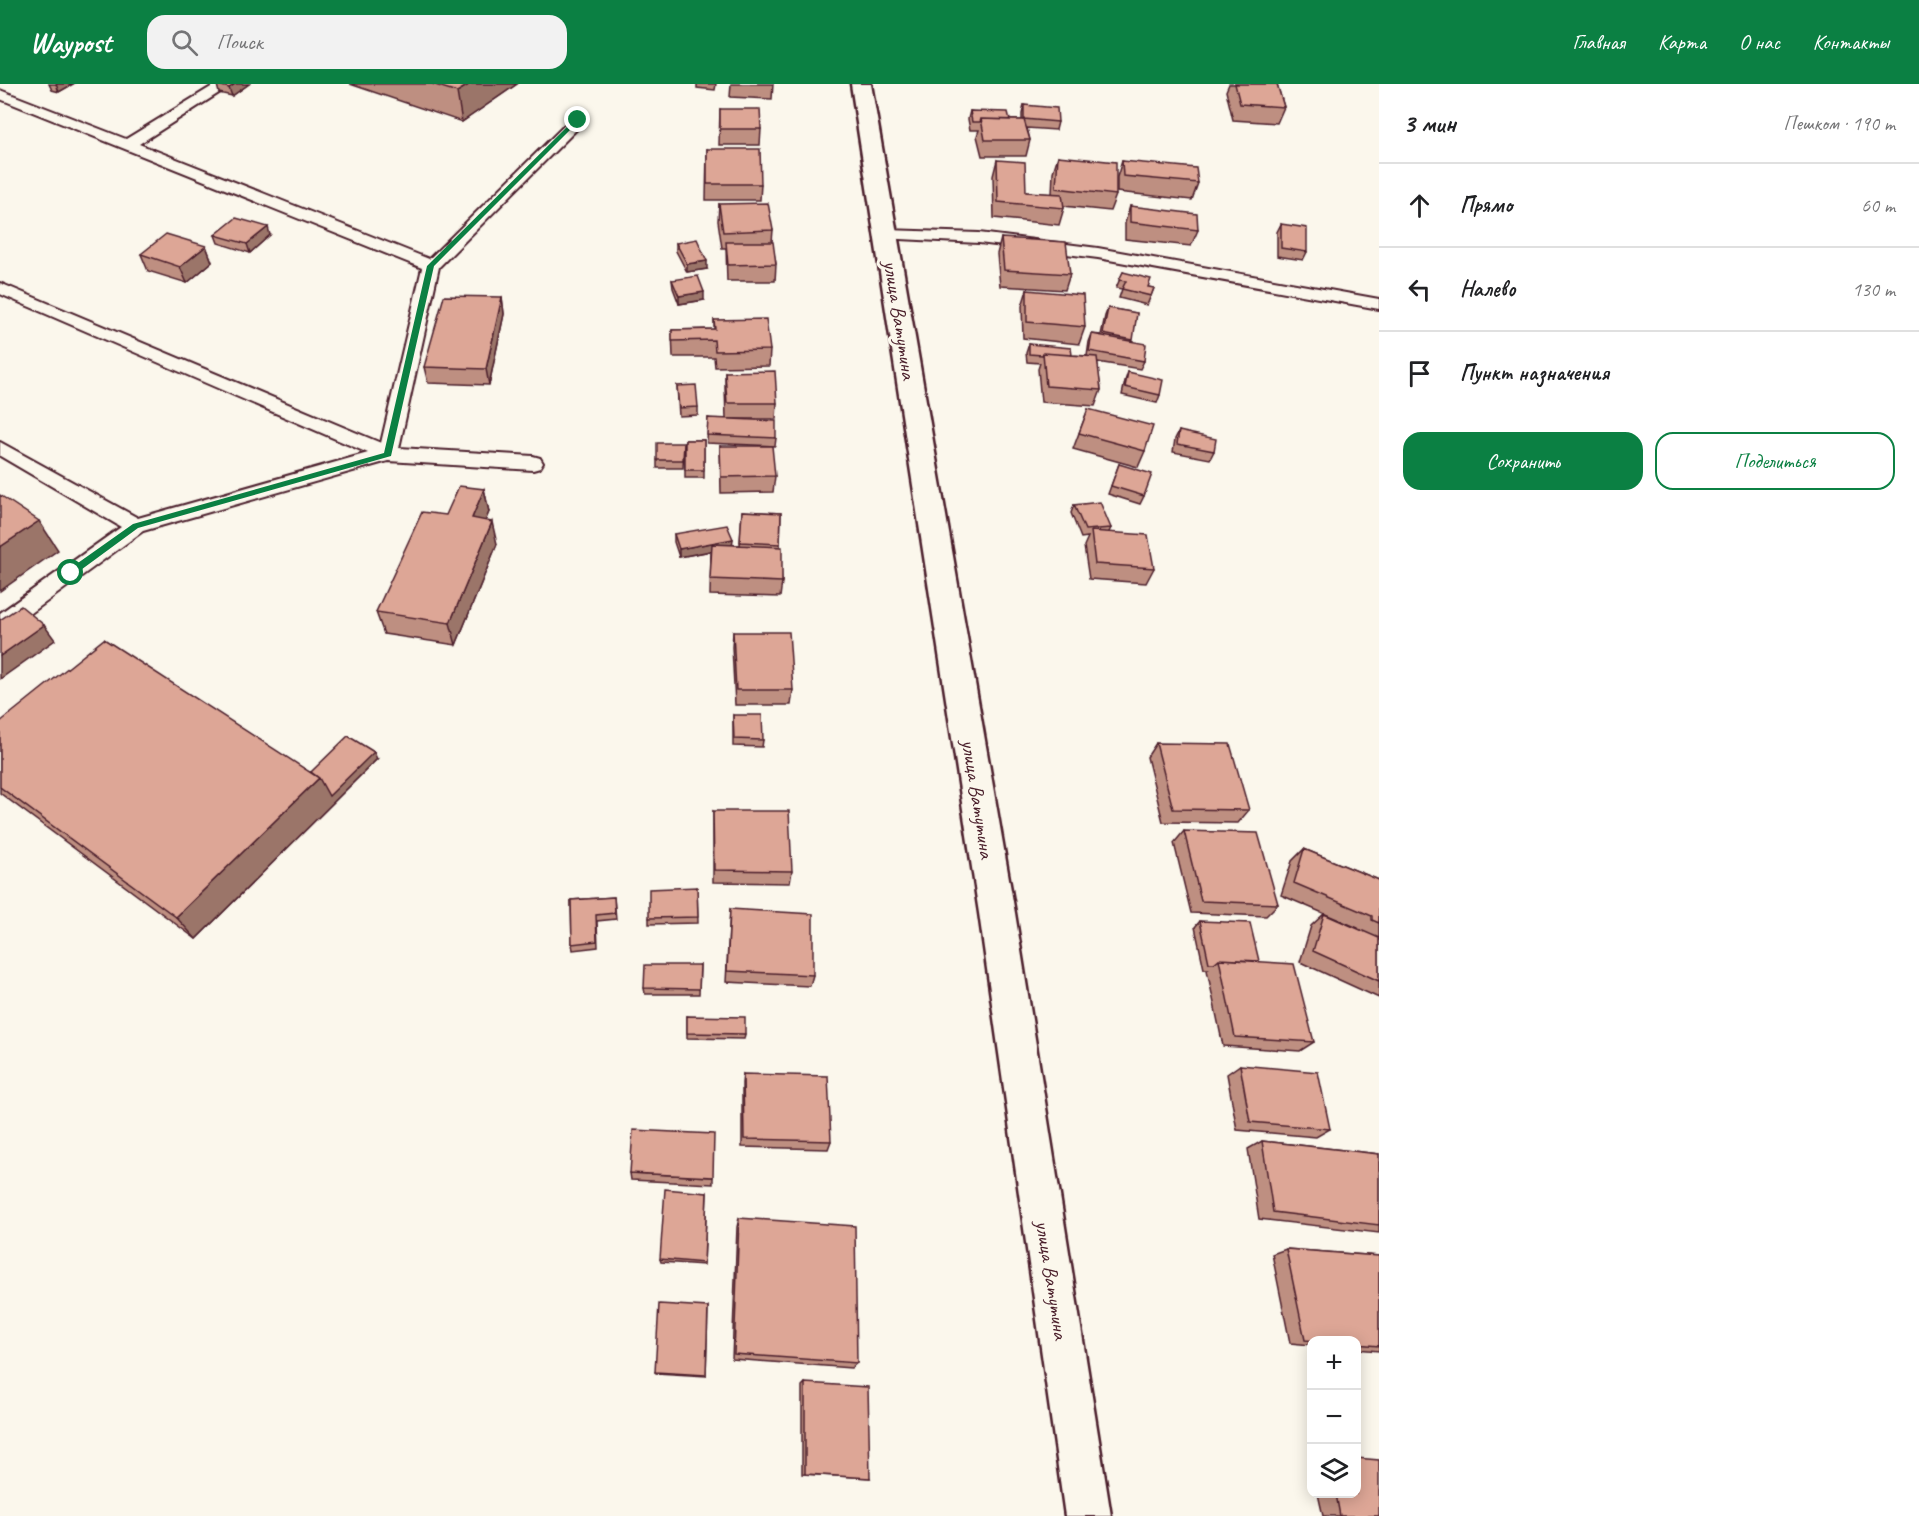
<!DOCTYPE html>
<html lang="ru">
<meta charset="utf-8">
<style>
body{margin:0;font-family:Caveat,sans-serif;background:#f2f2f2;color:#202124}
.controls{position:absolute;right:18px;bottom:18px;display:grid;overflow:hidden;border-radius:12px;box-shadow:0 3px 15px #0003}
.controls button{width:54px;height:54px;display:grid;place-items:center;padding:0;border:0;border-bottom:2px solid #e0e0e0;background:#fff;color:#202124;font:30px sans-serif}
.stop{position:absolute;width:18px;height:18px;margin:-14px;border:4px solid #0b8043;border-radius:50%;background:#fff}
.stop.end{background:#0b8043;border-color:#fff;box-shadow:0 2px 6px #0008}
.list{margin:0;padding:0;list-style:none}
h2{display:flex;justify-content:space-between;align-items:center;height:78px;margin:0;padding:0 24px;font-size:26px}
h2 small{font-size:20px;font-weight:400;color:#757577}
.list li{display:grid;grid-template-columns:39px 1fr auto;gap:18px;align-items:center;box-sizing:border-box;height:84px;padding:0 24px;border-top:2px solid #e0e0e0}
.list b{display:block;font-size:22px;white-space:nowrap}
.list em{font-size:20px;font-style:normal;color:#757577}
.actions{display:flex;gap:12px;padding:18px 24px}
.actions a{flex:1;padding:14px 0;border:2px solid #0b8043;border-radius:18px;text-align:center;font-size:21px;color:#0b8043}
.actions .main{background:#0b8043;color:#fff}
.icon{flex:none;width:33px;height:33px;fill:none;stroke:currentColor;stroke-width:2;stroke-linecap:round;stroke-linejoin:round}
.map{position:relative;flex:none;width:1379px;height:1432px;overflow:hidden}
header{display:flex;align-items:center;gap:36px;box-sizing:border-box;height:84px;padding:0 30px;background:#0b8043;color:#fff}
header strong{font-size:28px}
nav{display:flex;gap:33px;margin-inline-start:auto;font-size:21px}
.search{width:420px;height:54px;background:#f2f2f2;display:flex;align-items:center;gap:15px;box-sizing:border-box;padding:0 21px;border-radius:18px;color:#757577;font-size:22px}
main{display:flex}
aside{flex:1;background:#fff}
.map>svg:first-child{display:block}
.lines{fill:none;stroke-linecap:round;stroke-linejoin:round}
.lane-casing{stroke:#4a1f2b;stroke-width:4}
.primary-casing{stroke:#4a1f2b;stroke-width:5}
.lane{fill:#fbf7ec;fill-rule:evenodd}
.primary{fill:#fbf7ec;fill-rule:evenodd}
.wall{fill:#be8f81;stroke:#4a1f2b;stroke-width:1.5}
.shaded-wall{fill:#9b7469;stroke:#4a1f2b;stroke-width:1.5}
.building{fill:#dda696;stroke:#4a1f2b;stroke-width:1.5}
.route{fill:#0b8043}
.labels{text-anchor:middle;stroke-width:6;stroke-linejoin:round;paint-order:stroke}
.street-label{font-size:21px;fill:#4a1f2b;stroke:#fbf7ec}
</style>
<header>
<strong>Waypost</strong>
<div class="search"><svg class="icon" aria-label="search" viewBox="0 0 24 24"><circle cx="10" cy="10" r="6"/><path d="M15 15l6 6"/></svg>Поиск</div>
<nav><a>Главная</a><a>Карта</a><a>О нас</a><a>Контакты</a></nav>
</header>
<main>
<div class="map">
<svg width="1379" height="1432" viewBox="0 0 1379 1432">
<rect width="100%" height="100%" fill="#fbf7ec"/>
<filter id="ink" filterUnits="userSpaceOnUse"><feTurbulence type="fractalNoise" baseFrequency=".0167" numOctaves="2"/><feDisplacementMap in="SourceGraphic" scale="12" xChannelSelector="R" yChannelSelector="G"/><feConvolveMatrix kernelMatrix="1 2 1 2 8 2 1 2 1" color-interpolation-filters="sRGB"/></filter>
<g filter="url(#ink)">
<g class="lines">
<g class="lane-casing">
<path id="lane" d="M216,0H233L139,60L429,175L573,33H583L585,36L583,39L439,183L399,364L533,372L540,374L543,379L540,384L533,386L388,377L143,447L8,546L0,548V529L121,443L0,372V358L138,434L368,369L0,210V199L381,359L422,184L0,15V6L126,55Z
M886,146L979,149L1098,164L1379,215V225L1098,174L979,159L880,154L878,151L880,148Z"/>
</g>
<g class="primary-casing">
<path id="primary" d="M851,0H871L1015,829L1111,1432H1065L979,829Z"/>
</g>
<use href="#lane" class="lane"/>
<use href="#primary" class="primary"/>
</g>
<path class="wall" d="M49,0H73L59,8L52,6Z
M249,0L232,12L219,9L217,1Z
M350,0H517L462,38Z
M697,0H716L715,6L697,4Z
M731,0H773L772,15L730,13Z
M1229,0H1277L1284,23L1277,39L1233,36L1226,7Z
M1024,21L1058,38L1056,46L1027,44L1030,56L1026,72H982L977,52L979,46H970L968,35L970,27L1010,36H1022V30Z
M720,25L761,45L760,61H719Z
M707,65L761,100L760,116H706Z
M1058,72L1116,111L1110,127L1063,122L1064,124L1059,141L994,134L993,92L997,76L1026,108L1052,110L1053,88Z
M1122,77L1198,99L1192,116L1117,108V93Z
M719,120L773,146L772,158L776,180L775,197H727L726,164H722L718,137Z
M1130,122L1198,146L1191,162L1125,155V139Z
M1281,140L1307,168L1303,176L1277,172V148Z
M215,151H270L250,169L218,159Z
M1001,154L1070,190L1065,206L1000,202L997,170Z
M676,159L707,185L687,188L676,167Z
M206,162L212,178L187,199L148,187L141,170Z
M1123,188L1148,203L1154,204L1147,221L1119,214L1122,205L1116,204Z
M672,196L704,216L679,220L673,204Z
M1027,206L1085,243L1079,260L1023,254L1022,222Z
M502,213L504,230L489,301L428,299L424,283Z
M1108,224L1137,229L1132,257L1144,277L1140,285L1097,278L1101,306L1095,322L1041,318L1038,285L1040,279L1027,278L1026,269L1029,260L1072,271L1087,272L1089,258L1092,250L1101,251L1105,232Z
M714,236L770,266L769,282L715,283L714,273H673L672,246L714,245Z
M725,288L777,319L776,335H726L725,304Z
M1128,288L1160,311L1157,319L1122,311L1125,297Z
M677,302L698,323V331L679,332Z
M1088,325L1145,367L1138,383L1073,365Z
M708,334L776,354L775,362L707,359Z
M1179,347L1214,367L1210,375L1173,368L1175,355Z
M685,356H704V394H685Z
M684,359L683,384H657V376Z
M720,362L775,392L773,408L721,409Z
M1119,380L1144,412L1140,420L1108,410Z
M484,405L489,428L485,437L497,460L456,561L384,550L376,528L446,431Z
M1074,421L1111,444L1109,448L1154,484L1146,499L1089,495L1084,462L1088,453L1081,454L1071,429Z
M742,427L781,429L780,463L782,498L780,513L710,511L711,467L679,473L674,458V450L732,461H740Z
M733,548L793,606L791,621H735L732,563Z
M733,631L763,656L762,663L733,662Z
M0,638L311,688L377,675L196,855L0,709Z
M1156,659L1249,726L1238,739L1163,738L1147,673Z
M713,727L792,787L790,799L713,798Z
M1184,747L1278,820L1266,832L1191,829L1174,759Z
M1304,765L1379,796V914L1300,878L1311,842L1324,830L1358,845V844L1281,811L1292,777Z
M697,803L698,839L649,840V834Z
M614,813L616,835L597,837L598,863L573,866L572,860L571,816Z
M730,825L813,891L810,902L726,898Z
M1200,837L1259,877L1314,958L1300,967L1223,962L1207,886L1208,885H1204L1195,843Z
M700,881L699,910H645L644,904Z
M687,932L745,950L744,955L687,954Z
M1240,981L1330,1045L1316,1053L1237,1046L1227,990Z
M743,990L831,1057L828,1065L742,1063V999Z
M1262,1057L1379,1070V1149L1259,1135L1248,1065Z
M630,1089L713,1093V1100L631,1096Z
M707,1109L704,1181L661,1178L660,1175Z
M739,1134L857,1279L851,1284L732,1275L737,1143Z
M1286,1165L1379,1172V1267L1356,1265V1257H1311V1261L1290,1259L1272,1170Z
M708,1223L706,1292L656,1289L655,1288Z
M805,1299L870,1394L802,1390V1302Z
M1318,1410H1356L1379,1432H1323Z"/>
<path class="shaded-wall" d="M56,0H73L59,8Z
M235,0H249L232,12L229,4Z
M470,0H517L462,38L457,8Z
M268,143L270,151L250,169L247,160Z
M206,162L212,178L187,199L180,183Z
M707,177V185L687,188V180Z
M704,208V216L679,220V212Z
M502,213L504,230L489,301L486,285Z
M484,405L489,428L477,457L472,434Z
M39,437L58,466L0,507V463Z
M492,438L497,460L456,561L450,539Z
M733,455L732,463L679,473V465Z
M44,541L55,556L0,595V572Z
M374,668L377,675L196,855L176,833L319,694Z"/>
<path class="building" d="M217,0H235L229,4L217,1Z
M432,0H470L457,8Z
M1235,0H1277L1284,23L1240,20Z
M1024,21L1057,24L1058,38L1024,35Z
M720,25H760L761,45H720Z
M970,27L1008,28L1010,36L981,35L980,38H972Z
M981,35L1024,36L1030,56H985Z
M707,65H760L761,100H707Z
M1058,72L1116,78V111L1056,104Z
M997,76L1025,78L1026,108L1062,110L1064,124L998,118Z
M1122,77L1196,84L1198,99L1123,92Z
M768,119L773,146L723,148L719,120Z
M1130,122L1197,130L1198,146L1130,138Z
M236,134L268,143L247,160L215,151Z
M1281,140L1307,144V168L1281,164Z
M166,150L206,162L180,183L141,170Z
M1001,154L1066,158L1070,190L1004,186Z
M697,155L707,177L687,180L676,159Z
M726,158H773L776,180L728,181Z
M1123,188L1151,195L1148,203L1154,204L1151,212L1122,205L1126,197L1119,196Z
M698,192L704,208L679,212L672,196Z
M1027,206L1083,211L1085,243L1027,238Z
M444,212L502,213L486,285L424,283Z
M1108,224L1137,229L1133,256L1103,250Z
M766,235L770,266L715,267L714,256L672,257V246L715,245L714,236Z
M1092,250L1146,260L1144,277L1089,267Z
M1029,260L1071,264L1072,271L1043,269L1042,271L1029,270Z
M1043,269L1097,273L1101,306L1046,302Z
M775,287L777,319H727L725,288Z
M1128,288L1163,296L1160,311L1125,303Z
M696,301L698,323L679,324L677,302Z
M1088,325L1153,342L1145,367L1079,349Z
M708,334L776,337V354L707,351Z
M1179,347L1216,355L1214,367L1177,360Z
M685,356H704V386H685Z
M657,359H684L683,376H657Z
M720,362H772L775,392L721,393Z
M1119,380L1152,390L1144,412L1111,402Z
M459,402L484,405L472,434L492,438L450,539L376,528L422,428L446,431Z
M0,411L39,437L0,463Z
M1100,418L1111,444L1085,446L1074,421Z
M742,427L781,429L780,460L740,458Z
M727,441L733,455L679,465L674,450Z
M1091,447L1148,451L1154,484L1095,480Z
M712,460L782,463V498L710,495Z
M21,522L44,541L0,572V536Z
M733,548H789L793,606H736Z
M104,555L319,694L176,833L0,703V638Z
M733,631H762L763,656L734,655Z
M348,652L374,668L329,712L319,694L311,688Z
M1156,659L1230,660L1249,726L1173,725Z
M713,727H789L792,787L714,786Z
M1184,747L1258,749L1278,820L1201,817Z
M1304,765L1379,796V839L1372,836V832L1294,799Z
M697,803L698,833L649,834V805Z
M614,813L615,829L596,831L597,857L572,860L571,816Z
M730,825L813,830V891L727,887Z
M1324,830L1379,854V897L1313,867Z
M1200,837L1250,839L1259,877L1219,875L1214,879H1209Z
M1219,875L1294,880L1314,958L1235,953Z
M645,881H700L699,905L644,904Z
M687,932L745,933V950L687,949Z
M1240,981L1318,988L1330,1045L1250,1038Z
M743,990L828,992L831,1057L744,1055Z
M633,1046L714,1050L713,1093L630,1089Z
M1262,1057L1379,1070V1141L1273,1128Z
M665,1105L707,1109L704,1179L660,1175Z
M739,1134L855,1142L857,1279L734,1270Z
M1286,1165L1379,1172V1262L1356,1260V1257H1316L1305,1256Z
M659,1220L708,1223L706,1291L655,1288Z
M805,1299L868,1303L870,1394L805,1390Z
M1356,1374L1379,1376V1432H1340L1336,1410H1356Z"/>
</g>
<path class="route" d="M575,35L580,36L434,182L391,372L138,444L74,491H68V486L133,440L384,369L427,182Z"/>
<g class="labels">
<g class="street-label">
<text transform="translate(900 236) rotate(81)" y="7">улица Ватутина</text>
<text transform="translate(978 715) rotate(81)" y="7">улица Ватутина</text>
<text transform="translate(1052 1196) rotate(81)" y="7">улица Ватутина</text>
</g>
</g>
</svg>
<div class="controls">
<button>+</button>
<button>−</button>
<button><svg class="icon" aria-label="layers" viewBox="0 0 24 24"><path d="M12 4l9 5-9 5-9-5zM3 14l9 5 9-5"/></svg></button>
</div>
<div class="stop" style="left:71px;top:489px"></div>
<div class="stop end" style="left:578px;top:36px"></div>
</div>
<aside>
<h2>3 мин<small>Пешком · 190 m</small></h2>
<ul class="list">
<li><svg class="icon" aria-label="ahead" viewBox="0 0 24 24"><path d="M12 20V5M6 11l6-6 6 6"/></svg><div><b>Прямо</b></div><em>60 m</em></li>
<li><svg class="icon" aria-label="left" viewBox="0 0 24 24"><path d="M17 20v-9H6M10 6l-5 5 5 5"/></svg><div><b>Налево</b></div><em>130 m</em></li>
<li><svg class="icon" aria-label="arrive" viewBox="0 0 24 24"><path d="M6 21V4h12l-3 4 3 4H6"/></svg><div><b>Пункт назначения</b></div></li>
</ul>
<div class="actions"><a class="main">Сохранить</a><a>Поделиться</a></div>
</aside>
</main>
